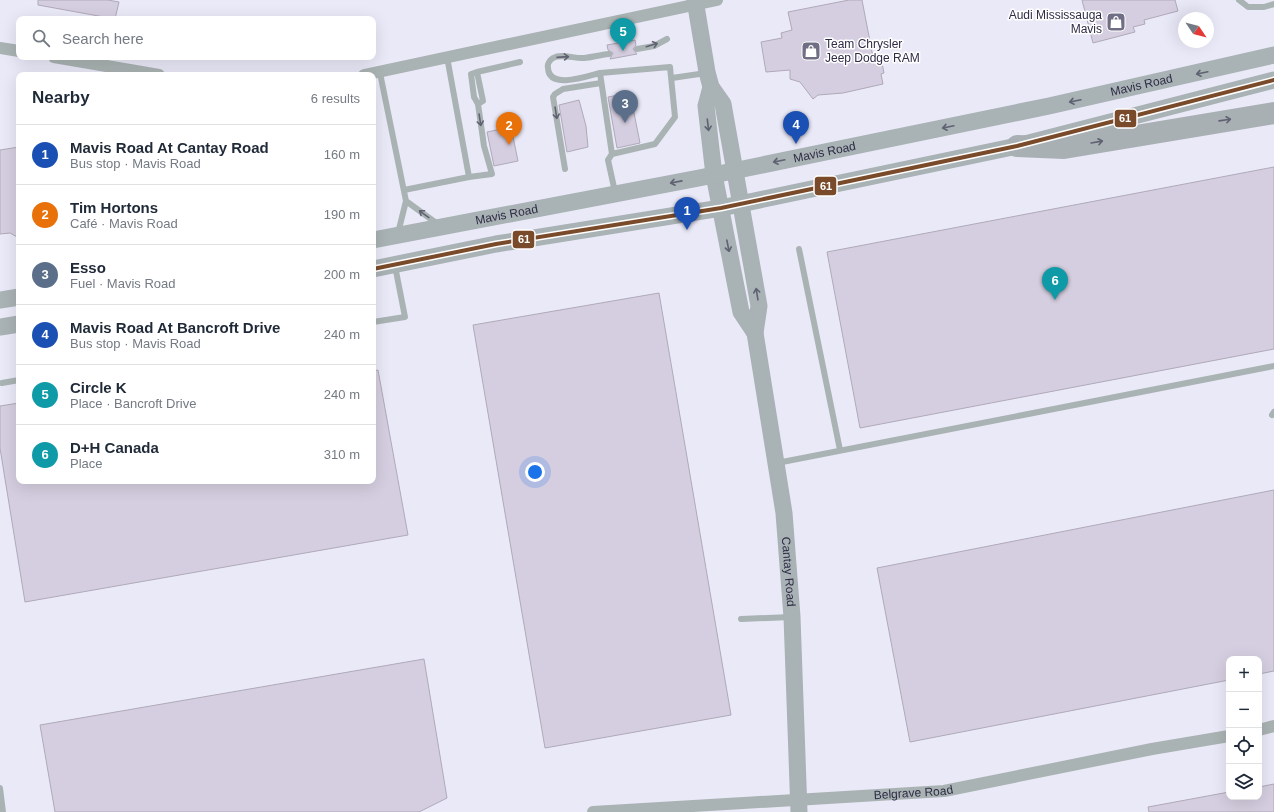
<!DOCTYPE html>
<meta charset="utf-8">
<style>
body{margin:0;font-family:Arial,sans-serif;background:#f6f6f7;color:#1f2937}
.controls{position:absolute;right:12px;bottom:12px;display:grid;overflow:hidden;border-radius:8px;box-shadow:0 4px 16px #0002}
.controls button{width:36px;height:36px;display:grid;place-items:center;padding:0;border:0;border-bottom:1px solid #e0e1e3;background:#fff;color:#1f2937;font:20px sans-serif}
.compass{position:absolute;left:1178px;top:12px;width:36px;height:36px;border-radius:50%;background:#fff;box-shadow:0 4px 16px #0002;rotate:125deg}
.you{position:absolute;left:535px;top:472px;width:14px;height:14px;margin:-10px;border:3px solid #fff;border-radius:50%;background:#1a73e8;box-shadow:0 0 0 6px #1a73e833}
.badge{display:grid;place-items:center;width:26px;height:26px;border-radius:50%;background:#706e84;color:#fff;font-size:13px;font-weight:700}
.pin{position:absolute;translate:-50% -33px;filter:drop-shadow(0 1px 2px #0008)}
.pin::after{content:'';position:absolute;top:21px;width:14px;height:12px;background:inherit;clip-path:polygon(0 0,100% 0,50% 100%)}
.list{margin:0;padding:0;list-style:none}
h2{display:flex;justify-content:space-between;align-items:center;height:52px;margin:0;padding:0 16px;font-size:17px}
h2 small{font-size:13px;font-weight:400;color:#747a83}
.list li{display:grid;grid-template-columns:26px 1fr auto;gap:12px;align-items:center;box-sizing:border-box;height:60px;padding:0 16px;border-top:1px solid #e0e1e3}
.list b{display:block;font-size:15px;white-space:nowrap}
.list p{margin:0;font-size:13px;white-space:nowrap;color:#747a83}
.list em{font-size:13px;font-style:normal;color:#747a83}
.icon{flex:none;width:22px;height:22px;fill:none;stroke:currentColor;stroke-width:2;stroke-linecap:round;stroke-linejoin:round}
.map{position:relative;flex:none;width:1274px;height:812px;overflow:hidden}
.search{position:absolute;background:#fff;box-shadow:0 4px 16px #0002;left:16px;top:16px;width:360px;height:44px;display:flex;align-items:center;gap:10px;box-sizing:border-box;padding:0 14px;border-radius:8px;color:#747a83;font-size:15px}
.panel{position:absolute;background:#fff;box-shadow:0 4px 16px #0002;left:16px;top:72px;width:360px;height:412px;border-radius:8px}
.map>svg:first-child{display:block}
.building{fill:#d5cee0;stroke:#afa9ba}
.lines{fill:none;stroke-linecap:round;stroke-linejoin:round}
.lane{stroke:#aab3b3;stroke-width:6}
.street{stroke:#aab3b3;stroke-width:12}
.secondary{stroke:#a9b2b4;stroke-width:17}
.highway{stroke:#a9b0b4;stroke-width:22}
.bus-1-casing{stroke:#fff;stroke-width:7}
.bus-1{stroke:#7a4b2a;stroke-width:4}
.oneway{stroke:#606272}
.oneway2{stroke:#5f6272}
.oneway3{stroke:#5f6172}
.labels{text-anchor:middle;stroke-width:3;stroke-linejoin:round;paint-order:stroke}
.poi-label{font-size:12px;fill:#2e2c46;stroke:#fff;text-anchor:end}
.street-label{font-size:12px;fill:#2e2c46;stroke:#fff}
.line-badge{stroke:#fff;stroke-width:1.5}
.badge-label{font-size:11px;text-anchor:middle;font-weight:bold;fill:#fff}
</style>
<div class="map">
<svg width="1274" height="812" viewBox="0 0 1274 812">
<rect width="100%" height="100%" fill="#eae9f8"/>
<path class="building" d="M38,0H108L119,2L115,19L38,5Z
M849,0H862L873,57H876L877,59L881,58L884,73L881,74L883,84L843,93L818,95L813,99L800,82L790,79V70L766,72L761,42L782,38L781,33L792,30L788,12Z
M1082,0H1175L1178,11L1144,20L1145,24L1133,27L1135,32L1093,43Z
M635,40L636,45L633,49L637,54L610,59L613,53L608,50L607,45Z
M630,93L640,143L617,148L608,97Z
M579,100L586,126L588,147L567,152L559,105Z
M511,127L518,161L494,166L487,132Z
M19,147V238L10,233L0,234V150Z
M1274,167V349L860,428L827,252Z
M659,293L731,715L545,748L473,325Z
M378,370L408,535L25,602L0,448V406L19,403V481H373V371Z
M1274,490V671L1259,674V659H1229V680L910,742L877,568Z
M424,659L447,798L419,812H55L40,725Z
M1274,784V812H1149L1148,807L1229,792V797H1259V787Z"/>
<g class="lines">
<path class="lane" d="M1239,0L1248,7H1264L1274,4
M637,49L654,46L667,39
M477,72L471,74L474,97L478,104
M380,73L406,201L398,233
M600,73C588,76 549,90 548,68C547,64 550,60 553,58C562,53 575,59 584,58C592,57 600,55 609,54
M672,78L706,73
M612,154L655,144L675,117L670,67L600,73L612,154L608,160L615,192
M565,169L553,97L555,94L563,89L601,83
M469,177L492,174L484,146L478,104L483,101L477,72L520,62
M404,190L469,177L447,57
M406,201L439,225
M799,249L840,450
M373,322L405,317L395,266
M2,383L19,380
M1272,415L1274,412
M777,463L1274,366
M741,619L791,617
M0,788L3,812"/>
<g class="street">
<path d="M0,48L19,51"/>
<path d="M54,57L159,75"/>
<path d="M364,75L717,0"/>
<path d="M1259,730L1274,726"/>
<path id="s1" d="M593,812L944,791L1152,749L1229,736"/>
</g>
<g class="secondary">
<path id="s2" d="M695,0L707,72L711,87L723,104L759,306L755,333L784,513L792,617L799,812"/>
<path d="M711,87L706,106L714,175L741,312L755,333"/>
<path id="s3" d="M373,240L699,178L1049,106L1274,55"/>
<path d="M373,269L496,244L721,208L1017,146L1274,80"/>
<path d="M0,300L19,297"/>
<path d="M0,327L19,324"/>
</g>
<path class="highway" d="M1017,146L1064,148L1274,113"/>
<g class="bus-1-casing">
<path id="bus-1" d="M373,269L496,244L721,208L1017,146L1274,80"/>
</g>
<use href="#bus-1" class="bus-1"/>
</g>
<defs><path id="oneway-shaft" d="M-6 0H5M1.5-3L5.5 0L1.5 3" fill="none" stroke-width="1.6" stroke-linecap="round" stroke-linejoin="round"/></defs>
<g class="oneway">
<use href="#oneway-shaft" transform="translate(652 45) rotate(-17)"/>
<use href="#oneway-shaft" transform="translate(563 57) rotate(-4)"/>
<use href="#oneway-shaft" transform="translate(556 113) rotate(81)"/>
<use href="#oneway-shaft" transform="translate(480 120) rotate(81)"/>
<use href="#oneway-shaft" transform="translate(424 214) rotate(-144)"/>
</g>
<g class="oneway2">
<use href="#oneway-shaft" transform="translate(1202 73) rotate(168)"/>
<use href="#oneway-shaft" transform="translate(1075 101) rotate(168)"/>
<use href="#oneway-shaft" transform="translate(708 125) rotate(83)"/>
<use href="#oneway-shaft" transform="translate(948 127) rotate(168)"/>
<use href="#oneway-shaft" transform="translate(779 161) rotate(168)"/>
<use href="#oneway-shaft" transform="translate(676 182) rotate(169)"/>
<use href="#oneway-shaft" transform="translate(728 246) rotate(79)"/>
<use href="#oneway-shaft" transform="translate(757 294) rotate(-99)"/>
</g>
<g class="oneway3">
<use href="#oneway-shaft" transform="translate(1225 120) rotate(-8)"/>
<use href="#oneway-shaft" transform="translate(1097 142) rotate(-10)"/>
</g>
<defs>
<g id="shop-square" transform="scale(1)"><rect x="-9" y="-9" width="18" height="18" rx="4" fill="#706e84" stroke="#fff"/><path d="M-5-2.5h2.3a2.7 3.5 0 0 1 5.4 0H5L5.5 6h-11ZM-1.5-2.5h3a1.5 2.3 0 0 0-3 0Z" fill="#fff"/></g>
</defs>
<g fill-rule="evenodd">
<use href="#shop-square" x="1116" y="22"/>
<use href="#shop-square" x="811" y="51"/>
</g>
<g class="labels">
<g class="poi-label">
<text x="1102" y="19">Audi Mississauga<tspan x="1102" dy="14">Mavis</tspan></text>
<text x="825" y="48" text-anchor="start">Team Chrysler<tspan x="825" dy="14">Jeep Dodge RAM</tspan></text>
</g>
<g class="street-label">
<text dy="4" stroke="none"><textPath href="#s3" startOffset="784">Mavis Road</textPath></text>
<text dy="4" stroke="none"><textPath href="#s3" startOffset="460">Mavis Road</textPath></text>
<text dy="4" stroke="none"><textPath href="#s3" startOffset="136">Mavis Road</textPath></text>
<text dy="4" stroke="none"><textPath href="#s2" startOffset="583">Cantay Road</textPath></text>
<text dy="4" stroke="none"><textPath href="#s1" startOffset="321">Belgrave Road</textPath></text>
</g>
</g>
<g class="line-badge">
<rect x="1114" y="109" width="23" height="19" rx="4" fill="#7a4b2a"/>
<rect x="814" y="176" width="23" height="20" rx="4" fill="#7a4b2a"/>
<rect x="512" y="230" width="23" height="19" rx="4" fill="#7a4b2a"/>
</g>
<g class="badge-label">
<text x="1125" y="122">61</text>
<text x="826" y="190">61</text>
<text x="524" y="243">61</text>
</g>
</svg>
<div class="controls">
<button>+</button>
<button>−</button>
<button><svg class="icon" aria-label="locate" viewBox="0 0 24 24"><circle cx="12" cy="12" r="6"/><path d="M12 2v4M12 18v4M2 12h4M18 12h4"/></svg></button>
<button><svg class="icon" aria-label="layers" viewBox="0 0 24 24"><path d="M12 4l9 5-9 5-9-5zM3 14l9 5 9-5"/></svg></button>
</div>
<svg class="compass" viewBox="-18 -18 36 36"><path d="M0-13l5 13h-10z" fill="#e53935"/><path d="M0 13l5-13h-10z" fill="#747a83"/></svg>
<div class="you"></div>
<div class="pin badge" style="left:687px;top:230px;background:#1a4fb4">1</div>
<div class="pin badge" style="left:509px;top:145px;background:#e8710a">2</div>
<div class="pin badge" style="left:625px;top:123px;background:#5c6f8a">3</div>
<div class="pin badge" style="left:796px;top:144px;background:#1a4fb4">4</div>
<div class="pin badge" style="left:623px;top:51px;background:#0f9aa8">5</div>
<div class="pin badge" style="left:1055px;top:300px;background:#0f9aa8">6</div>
<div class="search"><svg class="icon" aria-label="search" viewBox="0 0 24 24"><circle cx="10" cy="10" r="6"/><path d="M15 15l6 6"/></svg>Search here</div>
<section class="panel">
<h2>Nearby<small>6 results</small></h2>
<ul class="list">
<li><span class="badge" style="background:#1a4fb4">1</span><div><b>Mavis Road At Cantay Road</b><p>Bus stop · Mavis Road</p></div><em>160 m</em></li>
<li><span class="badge" style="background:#e8710a">2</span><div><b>Tim Hortons</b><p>Café · Mavis Road</p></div><em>190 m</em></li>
<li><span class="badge" style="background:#5c6f8a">3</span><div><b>Esso</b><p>Fuel · Mavis Road</p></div><em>200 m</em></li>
<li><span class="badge" style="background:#1a4fb4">4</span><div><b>Mavis Road At Bancroft Drive</b><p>Bus stop · Mavis Road</p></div><em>240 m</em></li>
<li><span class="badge" style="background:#0f9aa8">5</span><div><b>Circle K</b><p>Place · Bancroft Drive</p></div><em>240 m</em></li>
<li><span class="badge" style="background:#0f9aa8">6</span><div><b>D+H Canada</b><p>Place</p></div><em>310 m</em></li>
</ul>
</section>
</div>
